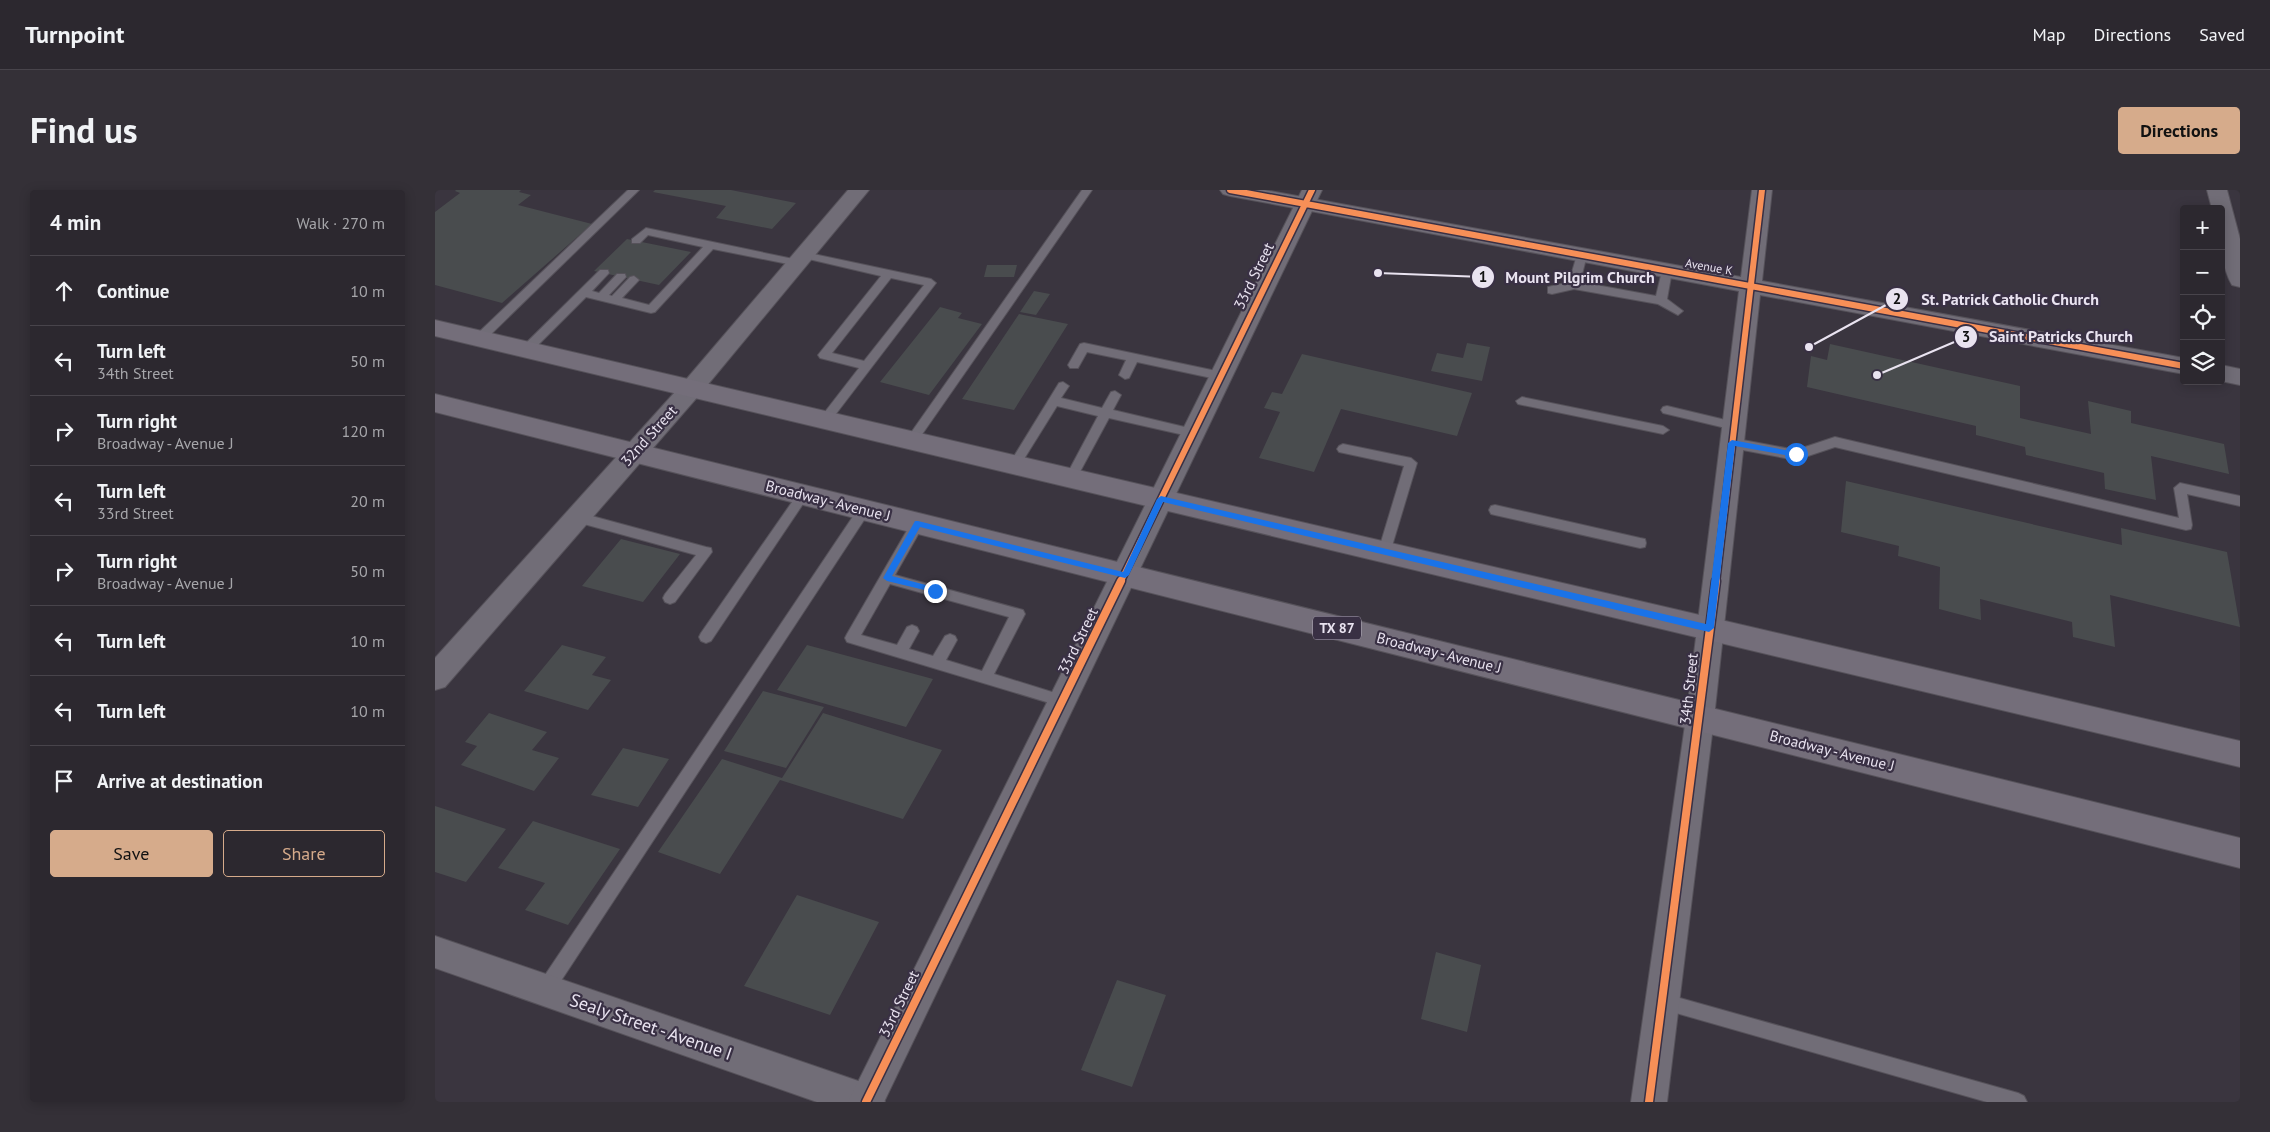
<!DOCTYPE html>
<meta charset="utf-8">
<style>
body{margin:0;font-family:"PT Sans",sans-serif;background:#343037;color:#f1f3f6}
.controls{position:absolute;right:15px;top:15px;display:grid;overflow:hidden;border-radius:5px;box-shadow:0 2px 12px #0003}
.controls button{width:45px;height:45px;display:grid;place-items:center;padding:0;border:0;border-bottom:1px solid #48444b;background:#2c282f;color:#f1f3f6;font:25px sans-serif}
.stop{position:absolute;width:15px;height:15px;margin:-11px;border:4px solid #1a73e8;border-radius:50%;background:#fff}
.stop.end{background:#1a73e8;border-color:#fff;box-shadow:0 1px 5px #0008}
.list{margin:0;padding:0;list-style:none}
h2{display:flex;justify-content:space-between;align-items:center;height:65px;margin:0;padding:0 20px;font-size:21px}
h2 small{font-size:16px;font-weight:400;color:#a6a6aa}
.list li{display:grid;grid-template-columns:32px 1fr auto;gap:15px;align-items:center;box-sizing:border-box;height:70px;padding:0 20px;border-top:1px solid #48444b}
.list b{display:block;font-size:19px;white-space:nowrap}
.list p{margin:0;font-size:16px;white-space:nowrap;color:#a6a6aa}
.list em{font-size:16px;font-style:normal;color:#a6a6aa}
.actions{display:flex;gap:10px;padding:15px 20px}
.actions a{flex:1;padding:11px 0;border:1px solid #d6ab8b;border-radius:5px;text-align:center;font-size:18px;color:#d6ab8b}
.actions .main{background:#d6ab8b;color:#111}
.icon{flex:none;width:28px;height:28px;fill:none;stroke:currentColor;stroke-width:2;stroke-linecap:round;stroke-linejoin:round}
.map{position:relative;flex:none;width:1805px;height:912px;overflow:hidden;border-radius:5px}
header{display:flex;align-items:center;gap:30px;box-sizing:border-box;height:70px;padding:0 25px;background:#2c282f;border-bottom:1px solid #48444b}
header strong{font-size:24px}
nav{display:flex;gap:28px;margin-inline-start:auto;font-size:18px}
.intro{display:flex;align-items:center;justify-content:space-between;box-sizing:border-box;height:120px;padding:0 30px}
h1{margin:0;font-size:35px}
.button{padding:12px 22px;border-radius:5px;background:#d6ab8b;color:#111;font-size:18px;font-weight:700}
main{display:flex;gap:30px;padding:0 30px}
aside{flex:1;background:#2c282f;border-radius:5px;box-shadow:0 2px 12px #0003}
.map>svg:first-child{display:block}
.building{fill:#494c4e}
.lines{fill:none;stroke-linecap:round;stroke-linejoin:round}
.service-casing{stroke:#56525a;stroke-width:2}
.minor-casing{stroke:#56525a;stroke-width:2}
.tertiary-casing{stroke:#56525a;stroke-width:2}
.primary-casing{stroke:#56525a;stroke-width:2}
.service{fill:#716d77;fill-rule:evenodd}
.minor{fill:#716d77;fill-rule:evenodd}
.tertiary{fill:#716d77;fill-rule:evenodd}
.primary{fill:#746e7a;fill-rule:evenodd}
.cycleway-far1-casing{stroke:#393044;stroke-width:9}
.cycleway-casing{stroke:#393044;stroke-width:11}
.cycleway-far1{stroke:#f78f57;stroke-width:6}
.cycleway{stroke:#f78f57;stroke-width:8}
.route{fill:#1a73e8}
.labels{text-anchor:middle;stroke-width:4.5;stroke-linejoin:round;paint-order:stroke}
.far-street-label{font-size:12px;fill:#e9e3f0;stroke:#393044}
.shield{fill:#393044;stroke:#b4adbc;stroke-width:1}
.shield-label{font-size:14px;font-weight:bold;fill:#e9e3f0}
.street-label{font-size:15px;fill:#e9e3f0;stroke:#393044}
.near-street-label{font-size:18px;fill:#e9e3f0;stroke:#393044}
.leader{fill:none;stroke:#e9e3f0;stroke-width:2}
.callout-dot{fill:#e9e3f0;stroke:#393044;stroke-width:2}
.mark-label{font-size:15px;text-anchor:middle;font-weight:bold;fill:#111}
.callout-label{font-size:16px;text-anchor:middle;font-weight:bold;fill:#e9e3f0;stroke:#393044;stroke-width:4.5;stroke-linejoin:round;paint-order:stroke}
</style>
<header>
<strong>Turnpoint</strong>
<nav><a>Map</a><a>Directions</a><a>Saved</a></nav>
</header>
<div class="intro"><h1>Find us</h1><a class="button">Directions</a></div>
<main>
<aside>
<h2>4 min<small>Walk · 270 m</small></h2>
<ul class="list">
<li><svg class="icon" aria-label="ahead" viewBox="0 0 24 24"><path d="M12 20V5M6 11l6-6 6 6"/></svg><div><b>Continue</b></div><em>10 m</em></li>
<li><svg class="icon" aria-label="left" viewBox="0 0 24 24"><path d="M17 20v-9H6M10 6l-5 5 5 5"/></svg><div><b>Turn left</b><p>34th Street</p></div><em>50 m</em></li>
<li><svg class="icon" aria-label="right" viewBox="0 0 24 24"><path d="M7 20v-9h11M14 6l5 5-5 5"/></svg><div><b>Turn right</b><p>Broadway - Avenue J</p></div><em>120 m</em></li>
<li><svg class="icon" aria-label="left" viewBox="0 0 24 24"><path d="M17 20v-9H6M10 6l-5 5 5 5"/></svg><div><b>Turn left</b><p>33rd Street</p></div><em>20 m</em></li>
<li><svg class="icon" aria-label="right" viewBox="0 0 24 24"><path d="M7 20v-9h11M14 6l5 5-5 5"/></svg><div><b>Turn right</b><p>Broadway - Avenue J</p></div><em>50 m</em></li>
<li><svg class="icon" aria-label="left" viewBox="0 0 24 24"><path d="M17 20v-9H6M10 6l-5 5 5 5"/></svg><div><b>Turn left</b></div><em>10 m</em></li>
<li><svg class="icon" aria-label="left" viewBox="0 0 24 24"><path d="M17 20v-9H6M10 6l-5 5 5 5"/></svg><div><b>Turn left</b></div><em>10 m</em></li>
<li><svg class="icon" aria-label="arrive" viewBox="0 0 24 24"><path d="M6 21V4h12l-3 4 3 4H6"/></svg><div><b>Arrive at destination</b></div></li>
</ul>
<div class="actions"><a class="main">Save</a><a>Share</a></div>
</aside>
<div class="map">
<svg width="1805" height="912" viewBox="0 0 1805 912">
<rect width="100%" height="100%" fill="#3a353f"/>
<path class="building" d="M21,0H86L84,2L96,5L83,15L157,34L67,113L0,95V22L25,3L20,1Z
M220,0H296L361,13L337,39L281,28L291,16L218,2Z
M192,49L256,62L224,95L159,81Z
M552,75H582L579,87H549Z
M599,101L615,104L601,125L585,122Z
M505,117L527,123L523,128L547,134L494,205L445,192Z
M584,124L633,134L579,220L527,209Z
M1032,153L1055,157L1047,191L996,181L1002,163L1028,168Z
M1395,154L1585,196V228L1656,244L1653,211L1696,221V233L1789,254L1794,284L1716,266L1721,310L1670,299L1669,283L1591,265L1590,257L1541,245V236L1372,197L1376,166L1392,170Z
M867,164L1037,203L1022,246L906,219L879,282L824,268L845,222L829,218L837,202L847,204Z
M1411,291L1687,355L1686,338L1792,362L1805,437L1675,405L1680,457L1638,447L1637,432L1545,409L1546,430L1504,419L1505,377L1463,366L1464,356L1406,342Z
M186,349L245,364L208,412L147,396Z
M127,455L171,467L157,485L176,490L153,520L89,501Z
M372,455L498,489L471,537L342,500Z
M328,501L389,517L351,578L289,561Z
M54,523L112,542L97,560L124,568L99,601L26,575L42,556L30,552Z
M388,523L507,560L468,629L345,590L285,684L223,662L287,569L347,588Z
M188,558L234,569L203,617L156,605Z
M0,616L71,639L31,692L0,682Z
M98,631L185,659L133,735L90,720L110,693L63,678Z
M362,705L444,732L395,825L309,796Z
M1001,762L1046,775L1032,842L986,829Z
M682,790L731,805L697,897L646,880Z"/>
<g class="lines">
<g class="service-casing">
<path id="service" d="M193,0H204L49,151H41L39,148L41,145Z
M647,0H657L481,253H473L471,250L473,247Z
M211,38L363,70L368,73L363,76L278,59L220,122L216,123L151,107L96,162H88L86,159L88,156L165,80H173L174,83L157,101L164,103L182,84H190L191,87L174,105L177,106L195,87L199,86L204,90L187,108L214,115L268,57L213,45L205,53H197V49Z
M369,62L496,89L501,93L394,233L390,234L384,230L386,227L424,178L385,168L383,165L446,86L365,67L364,65ZM456,88L489,95L429,171L397,163Z
M1147,62L1152,65L1145,92L1221,106L1227,81L1232,77L1236,79L1237,81L1232,109L1248,121L1243,125L1223,114L1139,99L1117,104L1113,103V97L1134,92L1142,65Z
M649,153L786,182L792,186L786,190L702,172L694,188L690,189L684,185L691,170L652,162L643,178H635L633,175L645,154Z
M628,192L634,196L626,208L667,218L676,202L680,201L686,205L678,220L758,239L764,243L758,247L674,228L640,291L636,293L630,288L663,226L622,216L584,277H576L574,274L576,271L624,193Z
M1087,207L1228,236L1234,240L1228,244L1083,214L1081,211Z
M1232,216L1299,232L1305,236L1299,240L1228,223L1226,220L1228,217Z
M1400,247L1744,328L1739,298L1745,293L1805,306V316L1752,304L1757,335L1756,339L1751,340L1400,257L1361,270L1297,258L1291,253L1297,248L1361,260Z
M908,254L976,268L982,273L954,366H944L943,362L969,276L904,262L902,259L904,256Z
M368,300L372,302L374,305L372,308L276,451L271,453L266,451L264,447L266,443L364,302Z
M429,315L433,316L435,320L433,324L116,806L110,808L104,806L102,800L104,794L425,316Z
M1060,315L1205,348L1210,349L1211,353L1210,357L1205,358L1060,325L1056,324L1054,320L1056,316Z
M142,322L271,357L276,358L277,362L240,412L235,414L230,412L228,408L230,404L261,365L138,331L136,327L138,323Z
M483,329L488,330L489,334L460,385L588,420L590,424L559,484L633,507L635,511L633,515L628,517L412,452L410,448L412,444L478,330ZM455,394L574,427L547,481L511,470L522,450L520,446L515,444L510,446L498,466L474,459L484,441L482,437L477,435L472,437L462,455L426,445Z
M1227,803L1583,903L1589,906L1592,912H1552L1227,819L1221,817L1219,811L1221,805Z"/>
</g>
<g class="minor-casing">
<path id="minor" d="M413,0H434L265,204L10,497L0,500V468L249,192Z
M785,0H829L1306,87L1317,0H1337L1327,91L1749,168V184L1325,105L1279,528L1232,912H1196L1251,528L1304,101L795,6L788,4Z
M1786,175L1805,179V195L1786,191Z
M0,746L432,894L444,900L450,912H382L0,778Z"/>
</g>
<g class="tertiary-casing">
<path id="tertiary" d="M867,0H887L449,912H413Z
M1772,0H1792L1805,49V97L1797,95C1784,73 1786,43 1786,19H1777Z"/>
</g>
<g class="primary-casing">
<path id="primary" d="M0,130L1805,551V577L0,146Z
M0,204L1805,648V678L0,222Z"/>
</g>
<use href="#service" class="service"/>
<use href="#minor" class="minor"/>
<use href="#tertiary" class="tertiary"/>
<use href="#primary" class="primary"/>
<g class="cycleway-far1-casing">
<path id="cycleway-far1" d="M795,0L1749,176
M685,393L877,0
M1281,393L1327,0"/>
</g>
<g class="cycleway-casing">
<path id="cycleway" d="M431,912L686,391
M1214,912L1281,391"/>
</g>
<use href="#cycleway-far1" class="cycleway-far1"/>
<use href="#cycleway" class="cycleway"/>
</g>
<path class="route" d="M1297,250L1361,262L1365,264L1361,267L1300,256L1279,438L1274,442L728,312L694,385L690,388L485,337L457,386L502,398V403L452,391L448,388L480,331H483L688,382L722,309L726,306L1271,434L1293,253Z"/>
<g class="labels">
<g class="far-street-label">
<text transform="translate(1274 77) rotate(10)" y="4">Avenue K</text>
</g>
<rect class="shield" x="878" y="426.5" width="48" height="23" rx="4"/>
<g class="shield-label">
<text x="902" y="443">TX 87</text>
</g>
<g class="street-label">
<text transform="translate(819 86) rotate(-64)" y="5">33rd Street</text>
<text transform="translate(214 246) rotate(-48)" y="5">32nd Street</text>
<text transform="translate(393 311) rotate(14)" y="5">Broadway - Avenue J</text>
<text transform="translate(643 451) rotate(-64)" y="5">33rd Street</text>
<text transform="translate(1004 463) rotate(14)" y="5">Broadway - Avenue J</text>
<text transform="translate(1254 499) rotate(-84)" y="5">34th Street</text>
<text transform="translate(1397 561) rotate(14)" y="5">Broadway - Avenue J</text>
<text transform="translate(464 814) rotate(-64)" y="5">33rd Street</text>
</g>
<g class="near-street-label">
<text transform="translate(216 837) rotate(19)" y="6">Sealy Street - Avenue I</text>
</g>
</g>
<path class="leader" d="M943 83L1048 87M1374 157L1462 109M1442 185L1531 147"/>
<g class="callout-dot">
<circle cx="943" cy="83" r="5"/>
<circle cx="1374" cy="157" r="5"/>
<circle cx="1442" cy="185" r="5"/>
<circle cx="1048" cy="87" r="12"/>
<circle cx="1462" cy="109" r="12"/>
<circle cx="1531" cy="147" r="12"/>
</g>
<g class="mark-label">
<text x="1048" y="92">1</text>
<text x="1462" y="114">2</text>
<text x="1531" y="152">3</text>
</g>
<g class="callout-label">
<text x="1145" y="93">Mount Pilgrim Church</text>
<text x="1575" y="115">St. Patrick Catholic Church</text>
<text x="1626" y="152">Saint Patricks Church</text>
</g>
</svg>
<div class="controls">
<button>+</button>
<button>−</button>
<button><svg class="icon" aria-label="locate" viewBox="0 0 24 24"><circle cx="12" cy="12" r="6"/><path d="M12 2v4M12 18v4M2 12h4M18 12h4"/></svg></button>
<button><svg class="icon" aria-label="layers" viewBox="0 0 24 24"><path d="M12 4l9 5-9 5-9-5zM3 14l9 5 9-5"/></svg></button>
</div>
<div class="stop" style="left:1361px;top:264px"></div>
<div class="stop end" style="left:500px;top:401px"></div>
</div>
</main>
